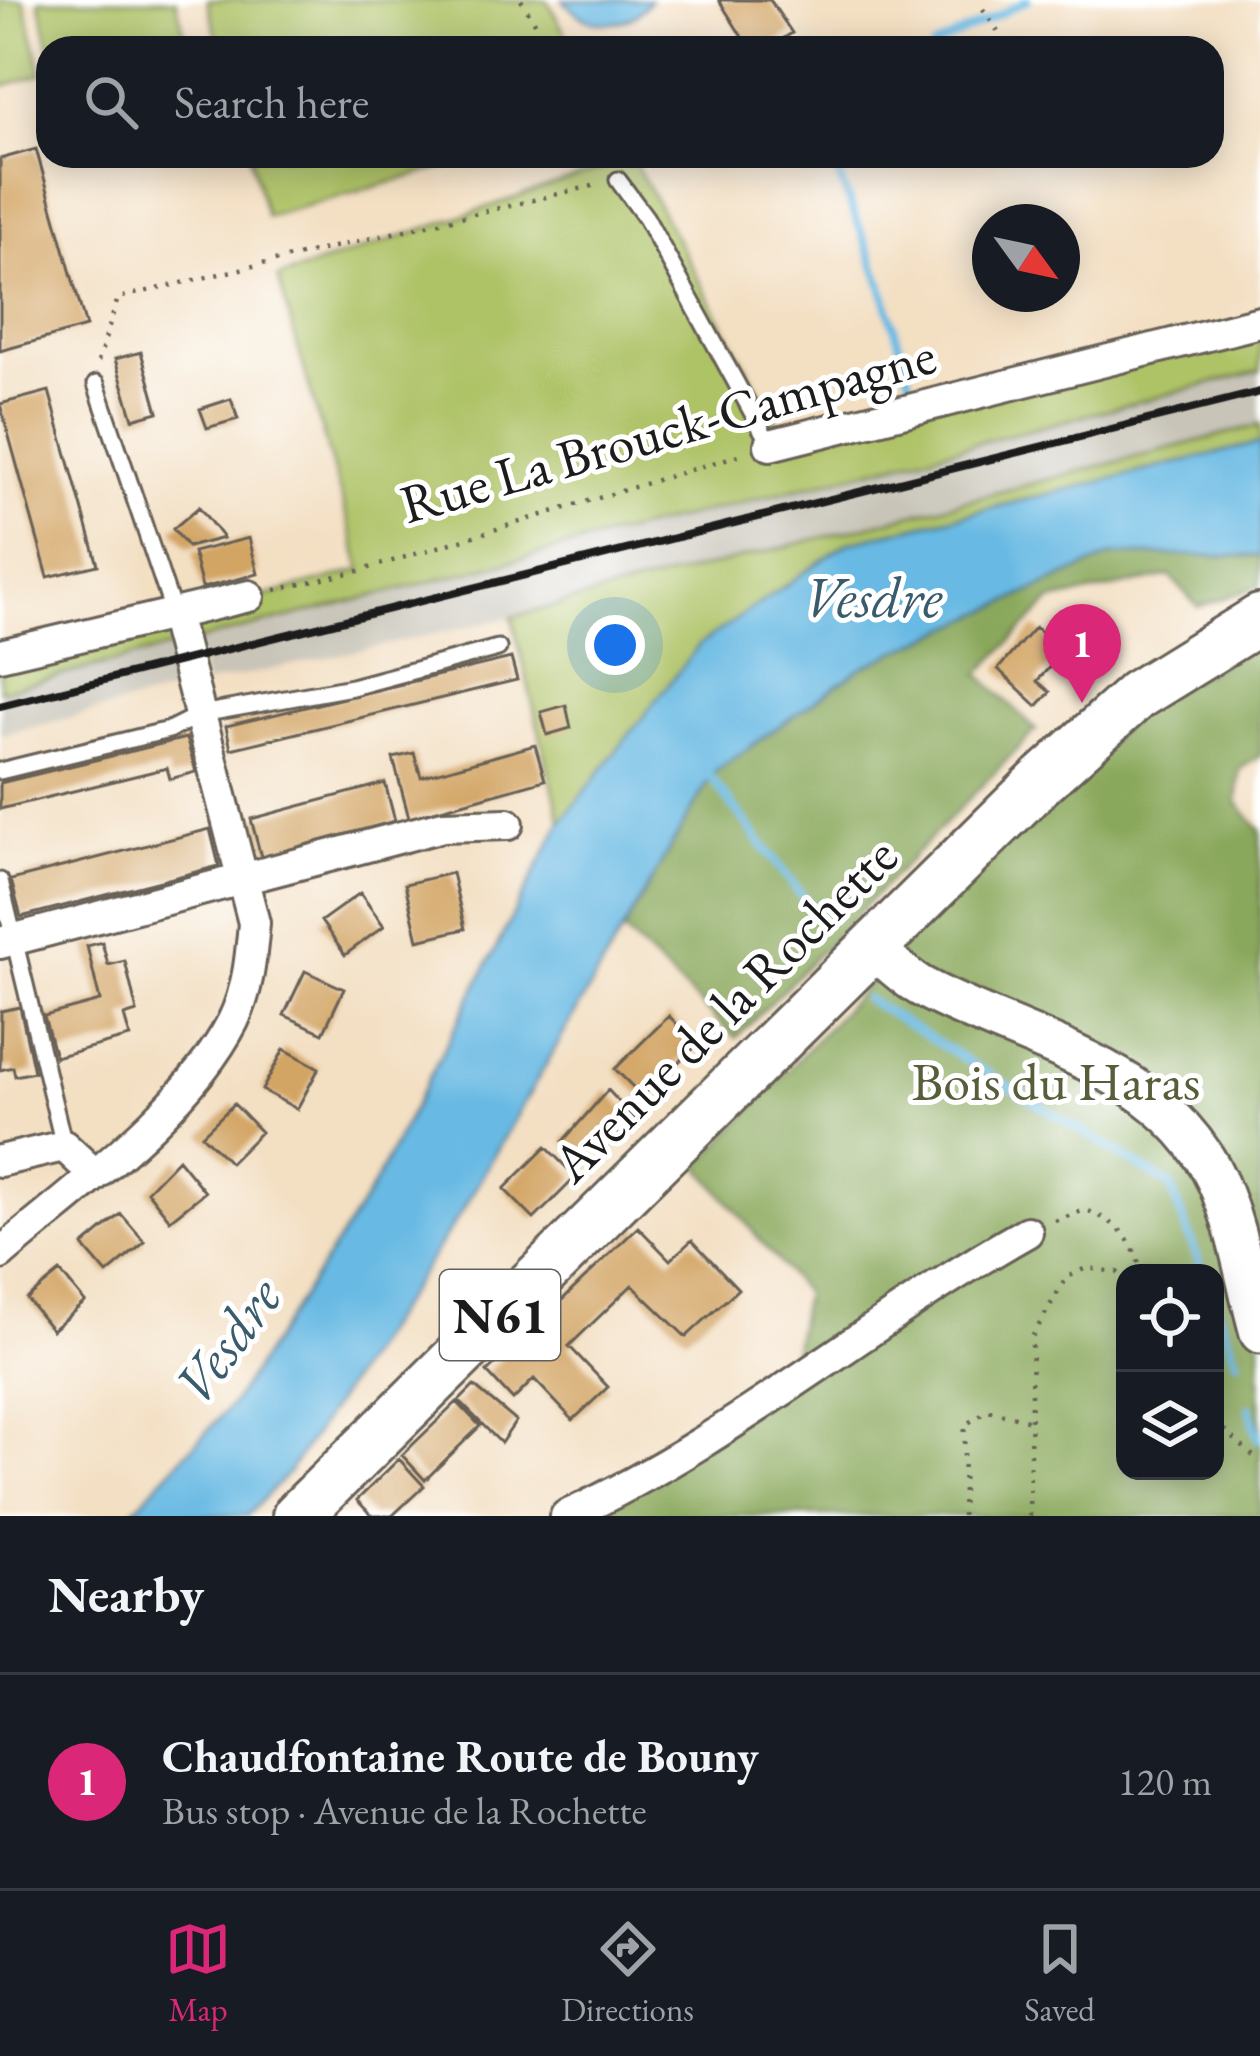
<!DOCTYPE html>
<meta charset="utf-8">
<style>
body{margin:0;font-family:"EB Garamond",serif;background:#242831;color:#f1f3f6}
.controls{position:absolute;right:36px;bottom:36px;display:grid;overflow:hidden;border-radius:24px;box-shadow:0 6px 30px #0003}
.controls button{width:108px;height:108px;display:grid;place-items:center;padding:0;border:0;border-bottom:3px solid #363941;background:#171b24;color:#f1f3f6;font:60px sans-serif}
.compass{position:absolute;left:972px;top:204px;width:108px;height:108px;border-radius:50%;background:#171b24;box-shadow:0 6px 30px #0003;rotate:123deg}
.you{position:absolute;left:615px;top:645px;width:42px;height:42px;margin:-30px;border:9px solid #fff;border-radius:50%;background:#1a73e8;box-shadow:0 0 0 18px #1a73e833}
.badge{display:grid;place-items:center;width:78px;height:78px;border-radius:50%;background:#db2777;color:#fff;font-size:39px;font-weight:700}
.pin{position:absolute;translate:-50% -99px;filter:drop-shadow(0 3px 6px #0008)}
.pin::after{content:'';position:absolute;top:63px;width:42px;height:36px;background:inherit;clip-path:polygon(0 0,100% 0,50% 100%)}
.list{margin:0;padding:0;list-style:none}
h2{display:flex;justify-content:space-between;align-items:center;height:156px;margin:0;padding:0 48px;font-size:51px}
h2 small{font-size:39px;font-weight:400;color:#9ea1a6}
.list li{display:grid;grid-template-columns:78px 1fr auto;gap:36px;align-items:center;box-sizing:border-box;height:216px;padding:0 48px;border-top:3px solid #363941}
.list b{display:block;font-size:45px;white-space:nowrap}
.list p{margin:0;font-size:39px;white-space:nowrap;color:#9ea1a6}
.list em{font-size:39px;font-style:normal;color:#9ea1a6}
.icon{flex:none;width:66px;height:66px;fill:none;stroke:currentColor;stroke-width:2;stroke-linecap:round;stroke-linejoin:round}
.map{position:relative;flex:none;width:1260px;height:1516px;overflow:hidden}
.search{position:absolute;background:#171b24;box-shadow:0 6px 30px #0003;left:36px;right:36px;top:36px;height:132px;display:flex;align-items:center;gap:30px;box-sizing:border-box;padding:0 42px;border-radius:36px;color:#9ea1a6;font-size:45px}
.sheet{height:372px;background:#171b24}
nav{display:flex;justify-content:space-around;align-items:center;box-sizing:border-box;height:168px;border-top:3px solid #363941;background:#171b24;font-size:33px;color:#9ea1a6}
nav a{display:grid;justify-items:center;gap:6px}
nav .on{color:#db2777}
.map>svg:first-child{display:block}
.industrial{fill:#c8c4b8}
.green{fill:#aec266;stroke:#656f41;stroke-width:3}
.forest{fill:#8aa85b;stroke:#53623c;stroke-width:3;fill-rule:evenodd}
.water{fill:#68b9e3;stroke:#426a80;stroke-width:3}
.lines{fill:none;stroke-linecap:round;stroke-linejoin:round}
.stream{stroke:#68b9e3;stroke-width:8}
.building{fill:#d3a565}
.service-casing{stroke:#676056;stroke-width:21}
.minor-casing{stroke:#676056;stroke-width:36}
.tertiary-casing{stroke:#676056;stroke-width:45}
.primary-casing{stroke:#676056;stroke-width:54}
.path{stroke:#676056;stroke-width:4.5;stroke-dasharray:3 9;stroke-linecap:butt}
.service{stroke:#fff;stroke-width:15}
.minor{stroke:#fff;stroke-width:30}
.tertiary{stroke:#fff;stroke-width:39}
.primary{stroke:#fff;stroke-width:48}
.rail{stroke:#1c1c1c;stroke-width:8}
.labels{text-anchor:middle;stroke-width:10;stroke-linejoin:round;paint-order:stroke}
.shield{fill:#fff;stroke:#606060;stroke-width:3}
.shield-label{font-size:51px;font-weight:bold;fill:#1c1c1c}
.street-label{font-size:54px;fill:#1c1c1c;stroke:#fff}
.park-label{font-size:54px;fill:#565e3a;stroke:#fff}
.water-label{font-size:57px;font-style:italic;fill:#3a5b6c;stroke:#fff}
</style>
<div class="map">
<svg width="1260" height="1516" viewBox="0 0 1260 1516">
<rect width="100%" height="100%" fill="#fff"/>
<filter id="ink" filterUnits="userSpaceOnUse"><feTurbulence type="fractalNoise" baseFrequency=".00833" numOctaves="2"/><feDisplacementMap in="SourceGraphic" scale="24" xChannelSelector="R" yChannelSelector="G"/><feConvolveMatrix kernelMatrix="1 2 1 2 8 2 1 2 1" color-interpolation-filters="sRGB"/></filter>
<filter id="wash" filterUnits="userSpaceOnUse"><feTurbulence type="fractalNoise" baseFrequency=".004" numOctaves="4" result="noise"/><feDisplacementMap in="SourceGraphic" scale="48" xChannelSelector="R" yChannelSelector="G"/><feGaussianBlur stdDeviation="2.7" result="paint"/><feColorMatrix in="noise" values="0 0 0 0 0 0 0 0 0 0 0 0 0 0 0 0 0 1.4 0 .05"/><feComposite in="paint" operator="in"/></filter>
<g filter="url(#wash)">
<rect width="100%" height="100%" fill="#f3dfc2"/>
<path class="industrial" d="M1260,371V425L512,617L205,684L195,644Z
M170,650L181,690L0,735V691Z"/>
<path class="green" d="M0,0H24L42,74L0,87Z
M39,0H176L188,48H50Z
M207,0H547L573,48H220Z
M250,156H486L266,217Z
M636,165L787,441L1260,322V371L0,691V667L362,570L278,278L609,166Z
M1260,425V443L847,543L561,822L512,617Z"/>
<path class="forest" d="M1114,555L1260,556V586L1198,607L1170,576L1051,601L979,674L1036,730L736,1038L623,931L713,773L864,666Z
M1260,643V756L1240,769L1237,802L1260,830V1516H583L788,1380L804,1293L699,1166L973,870L1149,703ZM1125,1273H1215V1471H1125Z"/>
<path class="water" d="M563,0H650C627,32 587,30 563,0Z
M1260,443V556L1113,555L864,666L713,773L461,1213L289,1472L247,1516H128L231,1405L280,1330L370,1192L561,822L699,645L847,543Z"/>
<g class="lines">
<path class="stream" d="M933,48L1028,0
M839,156L836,169L879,276L911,383
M706,771L822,922
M866,999L1170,1185L1203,1273
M1215,1304L1237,1360
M1250,1408L1258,1439"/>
</g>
<g id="blocks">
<path class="building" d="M719,0H770L792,33L768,48H749Z
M36,149L86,327L0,351V159Z
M141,352L158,412L133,419L115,359Z
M49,391L98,565L48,577L0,404Z
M231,399L238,419L207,428L200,409Z
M199,507L223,538L188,547L173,529Z
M249,538L258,574L202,588L193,552Z
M1035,627L1063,652L1037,681L1050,692L1037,706L998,669Z
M511,658L517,680L231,749L226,726Z
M566,705L571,728L547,735L541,712Z
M186,738L196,772L170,779L167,768L0,809V783Z
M535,745L545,780L409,818L393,758L414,753L421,777Z
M385,783L395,821L261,857L251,819Z
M210,829L219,866L21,917L11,880Z
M452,873L465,929L418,940L405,884Z
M360,893L384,926L345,955L321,921Z
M102,942L108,965L125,961L137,1012L124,1016L130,1037L55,1057L44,1016L100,1001L87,946Z
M305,971L344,989L323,1033L284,1015Z
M20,1007L34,1072L15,1076L13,1067L0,1070L1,1011Z
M669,1016L697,1045L642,1096L615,1069Z
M284,1049L319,1068L297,1109L262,1090Z
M608,1090L635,1119L588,1166L563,1141Z
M234,1104L261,1132L230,1163L202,1135Z
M546,1147L576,1177L534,1219L504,1189Z
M178,1159L205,1192L170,1220L147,1191Z
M121,1214L145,1242L107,1274L83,1246Z
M638,1227L670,1260L692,1240L738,1289L686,1337L632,1285L569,1346L608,1387L573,1420L534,1379L513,1400L487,1372Z
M60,1272L85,1302L52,1330L27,1299Z
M474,1386L516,1421L501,1443L459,1401Z
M457,1402L480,1426L425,1480L402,1455Z
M399,1459L424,1486L392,1516H372L357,1500Z"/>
</g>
</g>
<g filter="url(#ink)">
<use href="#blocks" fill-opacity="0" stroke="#676056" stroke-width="3"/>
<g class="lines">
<g class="service-casing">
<path id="service" d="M618,180L646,218L770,445
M96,384L174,614
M0,771L169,730L201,714L352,687L498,648
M0,881L64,1146"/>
</g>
<g class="minor-casing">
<path id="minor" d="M770,445L1260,322
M0,655L249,596
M0,943L443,826L508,824
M0,1161L64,1146L93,1173
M0,1254C76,1189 187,1111 233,1021C248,991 251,957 254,923L174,614
M566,1516C731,1441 870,1320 1027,1232"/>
</g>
<g class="tertiary-casing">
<path id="tertiary" d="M871,947C888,960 904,977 922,987C1024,1042 1164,1065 1217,1181C1238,1228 1246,1284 1260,1333"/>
</g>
<g class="primary-casing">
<path id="primary" d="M297,1516L1038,784L1137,695L1260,619"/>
</g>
<path class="path" d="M521,0L551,48
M983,9L998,32
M98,362L118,298L601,184
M275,590L363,570L742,454
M1055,1221L1085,1210C1117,1221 1134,1239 1141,1273
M1215,1422L1260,1462
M962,1516L965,1425L988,1410L1031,1421
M1029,1516L1032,1337L1066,1278L1086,1268L1117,1272L1125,1279"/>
<use href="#service" class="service"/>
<use href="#minor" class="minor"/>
<use href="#tertiary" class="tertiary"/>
<use href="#primary" class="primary"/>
<path class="rail" d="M0,706L1260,392"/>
</g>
</g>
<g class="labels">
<rect class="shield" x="440" y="1270" width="120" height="90" rx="9"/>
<g class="shield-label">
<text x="500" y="1333">N61</text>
</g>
<g class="street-label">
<text transform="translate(668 429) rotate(-16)" y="19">Rue La Brouck-Campagne</text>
<text transform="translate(724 1009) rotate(-45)" y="19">Avenue de la Rochette</text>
</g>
<g class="park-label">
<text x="1056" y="1100">Bois du Haras</text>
</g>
<g class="water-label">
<text x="873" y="617">Vesdre</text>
<text transform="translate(227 1340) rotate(-54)" y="20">Vesdre</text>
</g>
</g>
</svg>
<div class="controls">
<button><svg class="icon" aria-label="locate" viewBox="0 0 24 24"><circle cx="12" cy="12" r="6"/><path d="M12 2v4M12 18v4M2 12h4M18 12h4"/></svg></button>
<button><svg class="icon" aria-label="layers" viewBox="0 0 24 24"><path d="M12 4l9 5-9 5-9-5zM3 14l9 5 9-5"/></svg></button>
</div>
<svg class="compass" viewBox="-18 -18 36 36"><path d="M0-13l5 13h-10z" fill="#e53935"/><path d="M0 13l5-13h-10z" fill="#9ea1a6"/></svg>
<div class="you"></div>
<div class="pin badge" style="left:1082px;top:703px">1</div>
<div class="search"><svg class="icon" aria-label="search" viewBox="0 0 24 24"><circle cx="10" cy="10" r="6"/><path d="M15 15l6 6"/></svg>Search here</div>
</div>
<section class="sheet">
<h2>Nearby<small></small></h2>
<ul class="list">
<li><span class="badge">1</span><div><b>Chaudfontaine Route de Bouny</b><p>Bus stop · Avenue de la Rochette</p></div><em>120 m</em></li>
</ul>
</section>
<nav>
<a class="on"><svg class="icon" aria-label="map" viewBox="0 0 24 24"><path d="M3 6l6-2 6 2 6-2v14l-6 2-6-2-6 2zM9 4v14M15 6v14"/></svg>Map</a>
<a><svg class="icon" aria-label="directions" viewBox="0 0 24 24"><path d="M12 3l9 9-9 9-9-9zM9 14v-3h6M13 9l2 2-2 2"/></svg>Directions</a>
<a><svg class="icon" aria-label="saved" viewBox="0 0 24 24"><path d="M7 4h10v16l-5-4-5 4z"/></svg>Saved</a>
</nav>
